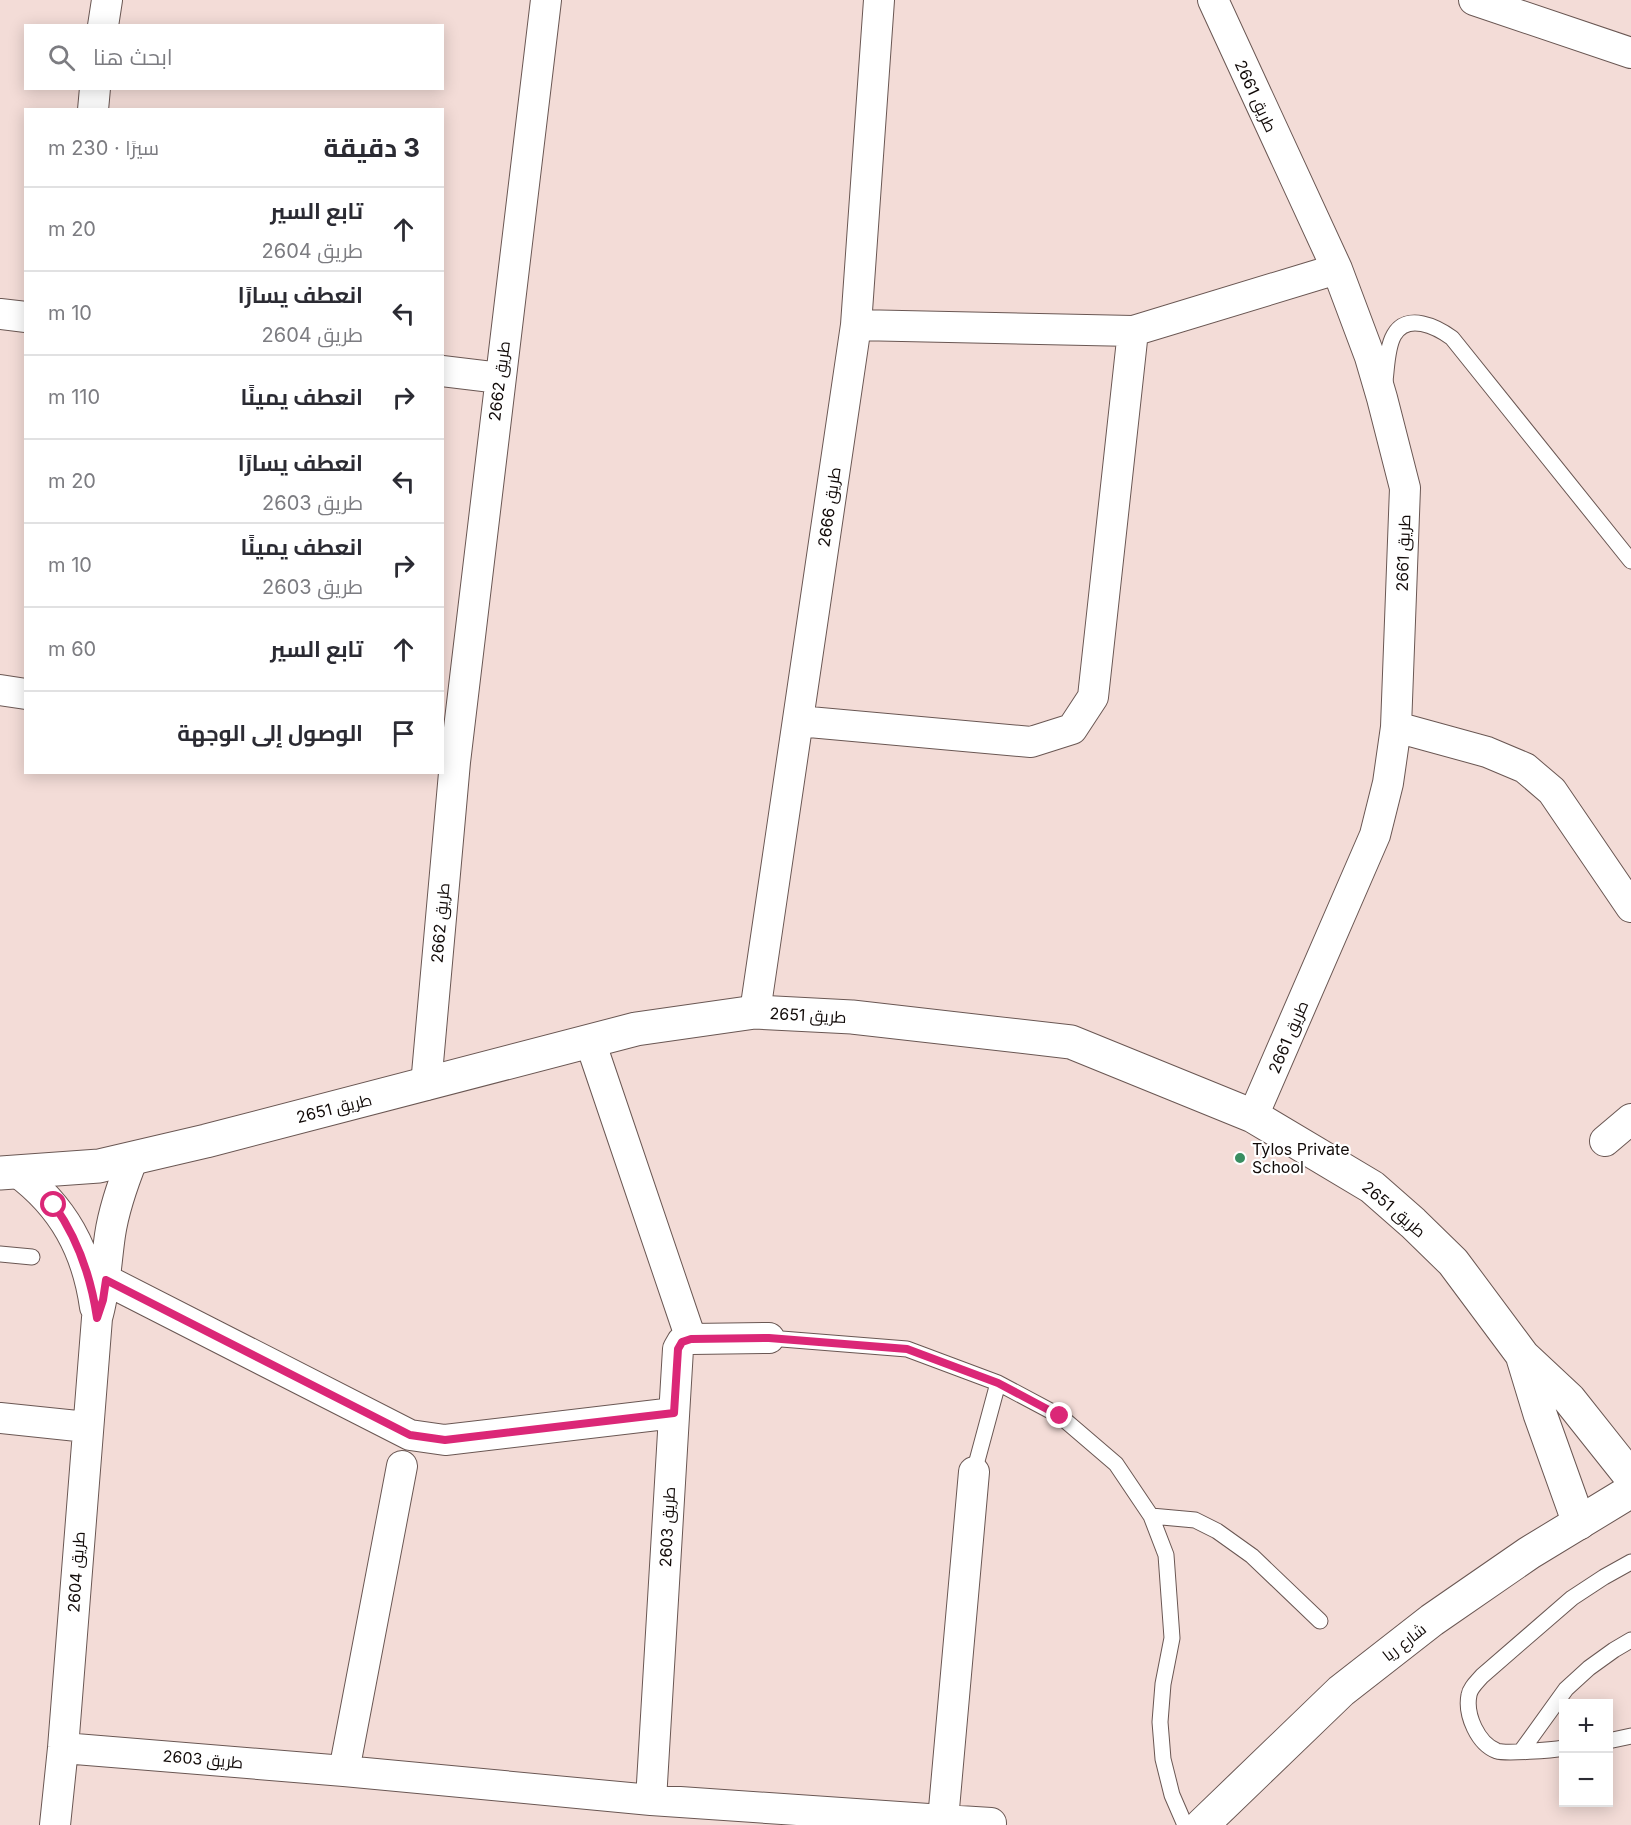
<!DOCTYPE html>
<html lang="ar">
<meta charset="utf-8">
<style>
body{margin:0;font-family:Inter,Cairo,sans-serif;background:#f2f2f3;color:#2b2b33;direction:rtl}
.controls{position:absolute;right:18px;bottom:18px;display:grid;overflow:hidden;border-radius:0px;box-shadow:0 3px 15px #0003}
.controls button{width:54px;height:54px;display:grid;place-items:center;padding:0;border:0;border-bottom:2px solid #e1e1e2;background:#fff;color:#2b2b33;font:30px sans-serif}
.stop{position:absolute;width:18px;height:18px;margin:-14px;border:4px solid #db2777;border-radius:50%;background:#fff}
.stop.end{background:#db2777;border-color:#fff;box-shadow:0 2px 6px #0008}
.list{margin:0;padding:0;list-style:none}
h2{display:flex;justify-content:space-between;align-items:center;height:78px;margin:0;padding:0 24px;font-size:26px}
h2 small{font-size:20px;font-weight:400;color:#7c7c81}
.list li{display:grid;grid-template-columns:39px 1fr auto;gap:18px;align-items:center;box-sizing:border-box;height:84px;padding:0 24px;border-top:2px solid #e1e1e2}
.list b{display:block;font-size:22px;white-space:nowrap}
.list p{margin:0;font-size:20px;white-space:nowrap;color:#7c7c81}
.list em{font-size:20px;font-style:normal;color:#7c7c81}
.icon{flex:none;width:33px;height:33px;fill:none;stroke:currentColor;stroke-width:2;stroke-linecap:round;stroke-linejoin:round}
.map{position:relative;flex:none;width:1631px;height:1825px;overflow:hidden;direction:ltr}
.search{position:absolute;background:#fff;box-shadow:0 3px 15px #0003;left:24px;top:24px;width:420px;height:66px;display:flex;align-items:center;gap:15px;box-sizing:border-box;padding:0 21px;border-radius:0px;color:#7c7c81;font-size:22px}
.panel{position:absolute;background:#fff;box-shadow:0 3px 15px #0003;left:24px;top:108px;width:420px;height:666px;border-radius:0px;direction:rtl}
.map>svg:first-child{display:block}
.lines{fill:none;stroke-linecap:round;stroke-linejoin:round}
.service-casing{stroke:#6a5753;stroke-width:17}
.minor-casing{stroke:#6a5753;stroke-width:32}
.tertiary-casing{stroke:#6a5753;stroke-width:35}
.secondary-casing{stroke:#6a5753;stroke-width:35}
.service{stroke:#fff;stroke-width:15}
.minor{stroke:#fff;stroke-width:30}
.tertiary{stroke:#fff;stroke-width:33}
.secondary{stroke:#fff;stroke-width:33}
.route{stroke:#db2777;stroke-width:8}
.poi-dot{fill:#398e61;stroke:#fff;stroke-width:2}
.labels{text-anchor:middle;stroke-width:4.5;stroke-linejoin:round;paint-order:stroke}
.street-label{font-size:16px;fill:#110a08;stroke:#fff}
.poi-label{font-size:16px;fill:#110a08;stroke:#fff;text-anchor:start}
</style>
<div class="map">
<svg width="1631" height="1825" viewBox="0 0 1631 1825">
<rect width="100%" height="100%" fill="#f3dcd7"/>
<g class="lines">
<g class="service-casing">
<path id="service" d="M1385,381C1387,366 1387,347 1394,335C1407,312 1437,327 1452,338L1631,561
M0,1254L32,1257
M769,1338L907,1349L998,1383L1060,1416L1116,1464L1151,1516L1166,1555L1172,1638L1163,1684L1160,1722L1163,1759L1172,1795L1185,1825
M974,1472L998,1383
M1151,1516L1195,1520L1217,1531L1252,1556L1320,1621
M1608,1741L1631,1736
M1564,1748C1552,1750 1506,1754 1497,1751C1478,1744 1465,1715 1469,1695C1470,1688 1477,1682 1482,1676L1572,1598L1604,1577L1631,1562
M1522,1750L1566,1689L1589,1668L1614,1650L1631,1640"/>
</g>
<g class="minor-casing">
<path id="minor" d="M1213,0L1337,269L1370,357L1382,398L1405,488L1396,727L1388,783L1375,835L1253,1116
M1474,0L1631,53
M103,26L107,0
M93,110L95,88
M0,314L26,317
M856,325L1133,331L1337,269
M442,371L500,378
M0,690L26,694
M798,721L1031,742L1072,729L1093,697L1133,331
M1396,727L1487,752L1525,768L1552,791L1631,907
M755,1012L856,325L879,0
M590,1041L691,1339
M426,1085L455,762L546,0
M1605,1141L1631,1119
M17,1172C63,1206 87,1250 95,1307
M106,1280L410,1435L445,1440L674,1413
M0,1418L87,1427
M974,1472L943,1820L991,1823
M63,1748L344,1771L651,1800L943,1820
M344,1771L402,1466
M651,1800L678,1349L682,1342L691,1339L769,1338
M55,1825L63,1748L97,1318C105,1291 106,1263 110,1235C114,1208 123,1183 133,1158"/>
</g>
<g class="tertiary-casing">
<path id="tertiary" d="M0,1173L99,1166L206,1141L636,1029L755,1012L852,1017L1071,1042L1253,1116L1372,1187L1413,1223L1453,1262L1523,1356L1569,1399L1631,1477
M1523,1358L1540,1414L1579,1523"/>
</g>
<g class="secondary-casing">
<path id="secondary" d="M1202,1825L1341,1691L1432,1620L1529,1553L1631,1491"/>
</g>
<use href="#service" class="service"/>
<use href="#minor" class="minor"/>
<use href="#tertiary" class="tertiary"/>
<use href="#secondary" class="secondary"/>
</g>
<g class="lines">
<path class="route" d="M54,1205C78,1239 91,1277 97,1318L103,1300L106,1280L410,1435L445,1440L674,1413L678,1349L682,1342L691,1339L769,1338L907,1349L998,1383L1060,1416"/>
</g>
<circle class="poi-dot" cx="1240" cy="1158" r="6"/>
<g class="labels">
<g class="street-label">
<text transform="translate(1256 96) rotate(65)" y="6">طريق 2661</text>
<text transform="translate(499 381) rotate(-83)" y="6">طريق 2662</text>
<text transform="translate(829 507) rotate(-82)" y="6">طريق 2666</text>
<text transform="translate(1403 553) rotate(-88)" y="6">طريق 2661</text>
<text transform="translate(440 923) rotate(-85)" y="6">طريق 2662</text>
<text transform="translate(808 1015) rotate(3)" y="6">طريق 2651</text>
<text transform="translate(1288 1037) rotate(-67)" y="6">طريق 2661</text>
<text transform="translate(334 1108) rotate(-14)" y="6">طريق 2651</text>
<text transform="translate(1394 1209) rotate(40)" y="6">طريق 2651</text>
<text transform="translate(667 1527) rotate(-87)" y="6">طريق 2603</text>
<text transform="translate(76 1572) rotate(-86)" y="6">طريق 2604</text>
<text transform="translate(1404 1642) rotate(-38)" y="6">شارع ريا</text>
<text transform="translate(203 1759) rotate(5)" y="6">طريق 2603</text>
</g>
<g class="poi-label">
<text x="1252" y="1155">Tylos Private<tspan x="1252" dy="18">School</tspan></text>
</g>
</g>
</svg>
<div class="controls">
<button>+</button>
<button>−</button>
</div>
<div class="stop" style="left:54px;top:1205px"></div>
<div class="stop end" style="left:1060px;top:1416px"></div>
<div class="search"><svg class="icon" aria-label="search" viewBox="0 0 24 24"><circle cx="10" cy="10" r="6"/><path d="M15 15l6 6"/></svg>ابحث هنا</div>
<section class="panel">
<h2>3 دقيقة<small>سيرًا · 230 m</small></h2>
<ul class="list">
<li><svg class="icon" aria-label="ahead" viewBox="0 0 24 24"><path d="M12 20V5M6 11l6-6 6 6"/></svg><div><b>تابع السير</b><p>طريق 2604</p></div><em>20 m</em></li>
<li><svg class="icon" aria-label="left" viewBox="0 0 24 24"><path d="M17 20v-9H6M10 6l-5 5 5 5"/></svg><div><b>انعطف يسارًا</b><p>طريق 2604</p></div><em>10 m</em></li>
<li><svg class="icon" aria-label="right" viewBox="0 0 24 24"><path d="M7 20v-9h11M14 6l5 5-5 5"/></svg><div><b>انعطف يمينًا</b></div><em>110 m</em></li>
<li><svg class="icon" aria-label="left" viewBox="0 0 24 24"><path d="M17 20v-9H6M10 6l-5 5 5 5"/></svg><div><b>انعطف يسارًا</b><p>طريق 2603</p></div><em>20 m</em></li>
<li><svg class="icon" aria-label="right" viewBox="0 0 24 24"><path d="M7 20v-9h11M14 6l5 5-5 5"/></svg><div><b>انعطف يمينًا</b><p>طريق 2603</p></div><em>10 m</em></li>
<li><svg class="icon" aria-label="ahead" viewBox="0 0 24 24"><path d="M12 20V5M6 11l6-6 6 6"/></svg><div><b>تابع السير</b></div><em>60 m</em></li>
<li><svg class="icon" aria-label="arrive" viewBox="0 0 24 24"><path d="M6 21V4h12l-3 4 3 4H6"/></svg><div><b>الوصول إلى الوجهة</b></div></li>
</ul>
</section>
</div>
